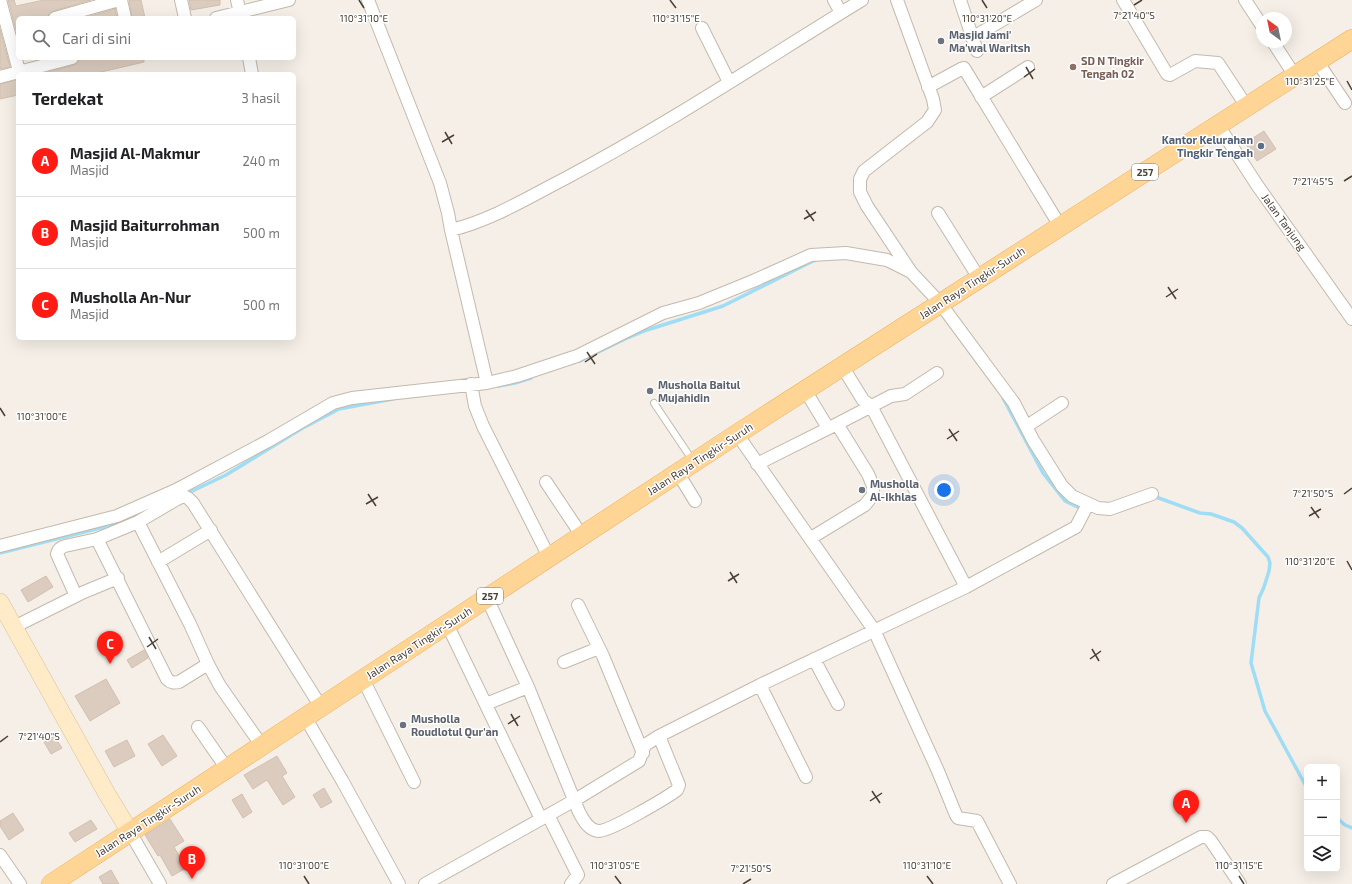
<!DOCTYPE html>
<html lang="id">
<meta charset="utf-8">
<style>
body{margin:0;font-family:"Exo 2",sans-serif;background:#f6f6f6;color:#202124}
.controls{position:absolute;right:12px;bottom:12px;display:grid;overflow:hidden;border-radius:6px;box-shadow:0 4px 16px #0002}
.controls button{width:36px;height:36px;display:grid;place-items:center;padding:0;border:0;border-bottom:1px solid #e0e0e0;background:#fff;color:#202124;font:20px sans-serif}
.compass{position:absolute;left:1256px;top:12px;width:36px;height:36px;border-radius:50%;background:#fff;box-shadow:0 4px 16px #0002;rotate:327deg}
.you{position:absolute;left:944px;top:490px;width:14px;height:14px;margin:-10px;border:3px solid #fff;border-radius:50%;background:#1a73e8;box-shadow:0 0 0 6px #1a73e833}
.badge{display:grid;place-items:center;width:26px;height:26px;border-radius:50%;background:#ff1c14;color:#fff;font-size:13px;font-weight:700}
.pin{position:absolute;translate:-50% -33px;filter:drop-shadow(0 1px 2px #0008)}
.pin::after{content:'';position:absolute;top:21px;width:14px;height:12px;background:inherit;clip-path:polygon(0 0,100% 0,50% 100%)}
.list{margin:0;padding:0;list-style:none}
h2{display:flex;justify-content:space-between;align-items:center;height:52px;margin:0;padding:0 16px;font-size:17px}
h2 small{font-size:13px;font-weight:400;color:#757577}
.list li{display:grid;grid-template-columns:26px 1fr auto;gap:12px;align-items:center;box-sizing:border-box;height:72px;padding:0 16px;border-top:1px solid #e0e0e0}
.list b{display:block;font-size:15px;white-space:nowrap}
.list p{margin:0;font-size:13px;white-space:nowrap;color:#757577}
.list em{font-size:13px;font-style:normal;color:#757577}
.icon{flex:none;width:22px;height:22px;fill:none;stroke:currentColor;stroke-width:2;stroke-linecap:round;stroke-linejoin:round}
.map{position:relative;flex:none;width:1352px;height:884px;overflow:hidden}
.search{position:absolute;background:#fff;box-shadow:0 4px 16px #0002;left:16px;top:16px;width:280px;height:44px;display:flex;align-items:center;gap:10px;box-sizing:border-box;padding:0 14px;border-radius:6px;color:#757577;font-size:15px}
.panel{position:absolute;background:#fff;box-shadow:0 4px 16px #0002;left:16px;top:72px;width:280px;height:268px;border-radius:6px}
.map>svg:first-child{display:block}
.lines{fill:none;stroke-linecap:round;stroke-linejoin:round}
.stream{stroke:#9fddf6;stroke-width:3.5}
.building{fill:#dbccbf;stroke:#d3c0ae}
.lane-casing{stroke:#c4b9ac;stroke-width:8}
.street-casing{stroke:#c4b9ac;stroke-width:14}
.secondary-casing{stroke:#dcc195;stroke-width:18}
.primary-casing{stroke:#eeb15d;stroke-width:20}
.lane{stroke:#fff;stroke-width:6}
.street{stroke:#fff;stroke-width:12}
.secondary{stroke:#ffebc7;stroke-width:17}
.primary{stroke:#ffd596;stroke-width:19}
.ticks{fill:none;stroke:#493f35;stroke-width:1.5}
.worship-dot{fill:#6b7280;stroke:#fff;stroke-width:1.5}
.education-dot{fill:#8d6e63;stroke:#fff;stroke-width:1.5}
.service-dot{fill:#5c6f8a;stroke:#fff;stroke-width:1.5}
.labels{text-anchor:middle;stroke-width:3;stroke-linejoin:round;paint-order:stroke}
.shield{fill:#fff;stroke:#807972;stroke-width:1}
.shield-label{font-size:10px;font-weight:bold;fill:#493f35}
.worship-label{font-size:11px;font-weight:bold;fill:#5b616d;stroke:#fff;text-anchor:start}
.education-label{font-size:11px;font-weight:bold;fill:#785e54;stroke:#fff;text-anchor:start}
.service-label{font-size:11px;font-weight:bold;fill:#4e5e75;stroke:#fff;text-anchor:end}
.street-label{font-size:11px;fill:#493f35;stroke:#fff}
.ticks-label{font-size:10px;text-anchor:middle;fill:#493f35;stroke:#fff;stroke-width:3;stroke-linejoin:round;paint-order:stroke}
</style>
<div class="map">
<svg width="1352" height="884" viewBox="0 0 1352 884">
<rect width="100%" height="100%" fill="#f5efe7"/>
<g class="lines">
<path class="stream" d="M580,361L625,339L647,330L723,306L813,261L816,260
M498,386L515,383L531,378
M1003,398L1043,473L1065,501L1082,509
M186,494L226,475L301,429L339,409L393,399
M1154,498L1156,497L1200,513L1211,514L1234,522L1242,528L1268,557L1270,563L1269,571L1264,587L1259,598L1251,663L1265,711L1307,788
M0,553L116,524L137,516
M1337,818L1345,825L1352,828"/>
</g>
<path class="building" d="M8,0H14L16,6L44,0H91L53,11L49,13L48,18H18V38Z
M129,0H141L145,18H132Z
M189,0H220V5L191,10Z
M115,9L117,18H83Z
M0,29L10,67L0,69Z
M86,58H144V62L97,73V74H41L74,65L78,63L79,60Z
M18,80V95L0,99V84Z
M1264,131L1276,149L1257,161L1245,143Z
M46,576L53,587L28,602L21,590Z
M144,650L148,658L132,668L127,660Z
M106,679L120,703L90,721L75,696Z
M163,735L177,756L162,766L148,744Z
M54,736L62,748L51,754L44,742Z
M127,740L135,756L114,767L105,751Z
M277,756L287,773L282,776L295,797L283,805L267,780L253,789L244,775Z
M324,788L332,802L321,808L313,795Z
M242,794L252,812L243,818L232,800Z
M13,813L24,830L9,840L0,826V821Z
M170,819L184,841L174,847L186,868L172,876L160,855L158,856L145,835Z
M91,820L97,829L75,842L69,833Z
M111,870L119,884H103L99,877Z"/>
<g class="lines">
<g class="lane-casing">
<path id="lane" d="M654,403L693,461"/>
</g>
<g class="street-casing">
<path id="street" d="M0,0L19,71
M121,0L125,18
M181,0L185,18
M237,0L241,18
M368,0L440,183L448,213L451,230C492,220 529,197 566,178C668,124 764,60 862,0
M834,0L841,13
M897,0L933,99L935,110L927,122L864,171L860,179V192L867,206L911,272L940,303L1014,403L1033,440L1062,486L1072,496L1098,508L1110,509L1152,494
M960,0L977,51
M1123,0L1167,74L1170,75L1195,61L1218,63L1247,107
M1245,0L1262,26
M55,18L119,0
M216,18L289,0
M702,28L729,82
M972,38L1036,0
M1273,42L1295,76
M249,58L252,74
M1317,61L1345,103
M0,77L72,58
M928,87L961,69L964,68L1060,226
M981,97L1028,67
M1218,125L1257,185L1352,319
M938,213L979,278
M451,230L487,383
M842,366L863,400L871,406L966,587
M471,384L475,406L483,426L549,557
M805,390L828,428
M837,424L891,396L905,394L937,373
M1027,426L1062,403
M737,434L874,630L938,771L956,815L958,818L977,821L1010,884
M757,464L837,424L868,474L873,486V495L865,505L811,538
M678,473L695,501
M546,482L582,536
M138,522L190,624L208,664
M0,546L117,516L176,490L268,441L333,403L352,398L487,383L517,376L577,356L663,313L699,303L753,281L811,255L846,253L887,260L911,272
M158,562L211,530
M76,596L57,554C58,550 61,547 65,546L97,539
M487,598L528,687L579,812C583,819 588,830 598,831C609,832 666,798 677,790L679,785L659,736
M578,605L603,656L643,753
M447,624L541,819
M14,627L84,592L118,578
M814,659L838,704
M564,662L599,648
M363,679L414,782
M760,685L806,777
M486,704L528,687
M305,717L343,782L399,884
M198,727L227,769
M262,746L220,686L208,664L179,682C174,683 171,683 167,679L97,539L138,522L177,499L184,496L188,498L193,503L321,707
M548,815L578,875L571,884
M130,832L160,884
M0,855L20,884
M425,884L575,800L639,761L645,745L659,736L760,685L966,587L1076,527L1088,504
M1113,884L1201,837H1207L1211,841L1240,884"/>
</g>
<g class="secondary-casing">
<path id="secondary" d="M0,602L107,794L130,832"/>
</g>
<g class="primary-casing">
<path id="primary" d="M51,884L737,434L1352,39"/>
</g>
<use href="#lane" class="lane"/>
<use href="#street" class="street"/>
<use href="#secondary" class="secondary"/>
<use href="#primary" class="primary"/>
</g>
<path class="ticks" d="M359,0L364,8M670,0L676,8M982,0L987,8M1134,5L1142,0M1026,67L1033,79M1024,77L1035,69M1347,81L1352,90M445,132L452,144M442,142L454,135M1344,181L1352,176M806,210L814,221M804,219L816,212M1168,287L1176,299M1166,297L1178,289M587,352L595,364M585,362L597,354M0,408L5,416M949,429L957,441M947,439L959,431M368,494L376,506M1344,494L1352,488M366,504L378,497M1311,507L1319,518M1309,516L1321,509M1347,561L1352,570M730,572L737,583M728,581L739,574M149,637L156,649M147,647L158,639M1092,649L1099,661M1090,659L1101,651M511,714L518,726M508,724L520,716M0,742L8,736M872,791L880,803M870,801L882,793M304,876L309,884M615,876L621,884M927,876L933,884M1239,876L1244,884M743,884L751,879"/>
<g class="worship-dot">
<circle cx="941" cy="41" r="4"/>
<circle cx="650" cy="391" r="4"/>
<circle cx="862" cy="490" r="4"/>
<circle cx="403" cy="725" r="4"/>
</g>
<circle class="education-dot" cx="1073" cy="67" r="4"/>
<circle class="service-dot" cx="1261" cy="146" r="4"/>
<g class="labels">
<g class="shield">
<rect x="1132" y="164" width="26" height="16" rx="3"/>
<rect x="477" y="588" width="26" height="16" rx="3"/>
</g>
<g class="shield-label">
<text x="1145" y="176">257</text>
<text x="490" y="600">257</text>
</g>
<g class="worship-label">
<text x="949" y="39">Masjid Jami'<tspan x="949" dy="13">Ma'wal Waritsh</tspan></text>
<text x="658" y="389">Musholla Baitul<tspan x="658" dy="13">Mujahidin</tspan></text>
<text x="870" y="488">Musholla<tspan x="870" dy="13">Al-Ikhlas</tspan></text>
<text x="411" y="723">Musholla<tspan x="411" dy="13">Roudlotul Qur'an</tspan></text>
</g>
<g class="education-label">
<text x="1081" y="65">SD N Tingkir<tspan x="1081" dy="13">Tengah 02</tspan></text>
</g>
<g class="service-label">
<text x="1253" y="144">Kantor Kelurahan<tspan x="1253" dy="13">Tingkir Tengah</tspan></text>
</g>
<g class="street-label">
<text transform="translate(1284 222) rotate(54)" y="4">Jalan Tanjung</text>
<text transform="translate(972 283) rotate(-33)" y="4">Jalan Raya Tingkir-Suruh</text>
<text transform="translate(700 459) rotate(-33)" y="4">Jalan Raya Tingkir-Suruh</text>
<text transform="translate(419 643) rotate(-33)" y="4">Jalan Raya Tingkir-Suruh</text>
<text transform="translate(148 821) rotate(-33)" y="4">Jalan Raya Tingkir-Suruh</text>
</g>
</g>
<g class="ticks-label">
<text x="1134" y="19">7°21'40"S</text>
<text x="987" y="22">110°31'20"E</text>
<text x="364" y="22">110°31'10"E</text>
<text x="676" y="22">110°31'15"E</text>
<text x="1310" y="85">110°31'25"E</text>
<text x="1313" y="185">7°21'45"S</text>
<text x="42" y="420">110°31'00"E</text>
<text x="1313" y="497">7°21'50"S</text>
<text x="1310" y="565">110°31'20"E</text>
<text x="39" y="740">7°21'40"S</text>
<text x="304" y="869">110°31'00"E</text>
<text x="615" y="869">110°31'05"E</text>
<text x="927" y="869">110°31'10"E</text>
<text x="1239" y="869">110°31'15"E</text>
<text x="751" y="872">7°21'50"S</text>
</g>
</svg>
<div class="controls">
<button>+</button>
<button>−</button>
<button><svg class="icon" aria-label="layers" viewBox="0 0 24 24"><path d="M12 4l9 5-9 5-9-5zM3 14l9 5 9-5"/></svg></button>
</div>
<svg class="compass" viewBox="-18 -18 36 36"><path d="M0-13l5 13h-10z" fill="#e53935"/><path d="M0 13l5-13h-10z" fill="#757577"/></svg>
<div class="you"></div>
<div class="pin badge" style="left:1186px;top:823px">A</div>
<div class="pin badge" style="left:192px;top:879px">B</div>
<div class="pin badge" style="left:110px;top:664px">C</div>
<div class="search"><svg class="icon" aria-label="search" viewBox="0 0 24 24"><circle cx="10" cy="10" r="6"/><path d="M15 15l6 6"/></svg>Cari di sini</div>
<section class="panel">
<h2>Terdekat<small>3 hasil</small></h2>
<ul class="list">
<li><span class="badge">A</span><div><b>Masjid Al-Makmur</b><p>Masjid</p></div><em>240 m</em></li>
<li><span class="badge">B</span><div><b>Masjid Baiturrohman</b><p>Masjid</p></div><em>500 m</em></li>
<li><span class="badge">C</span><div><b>Musholla An-Nur</b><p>Masjid</p></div><em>500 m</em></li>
</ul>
</section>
</div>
